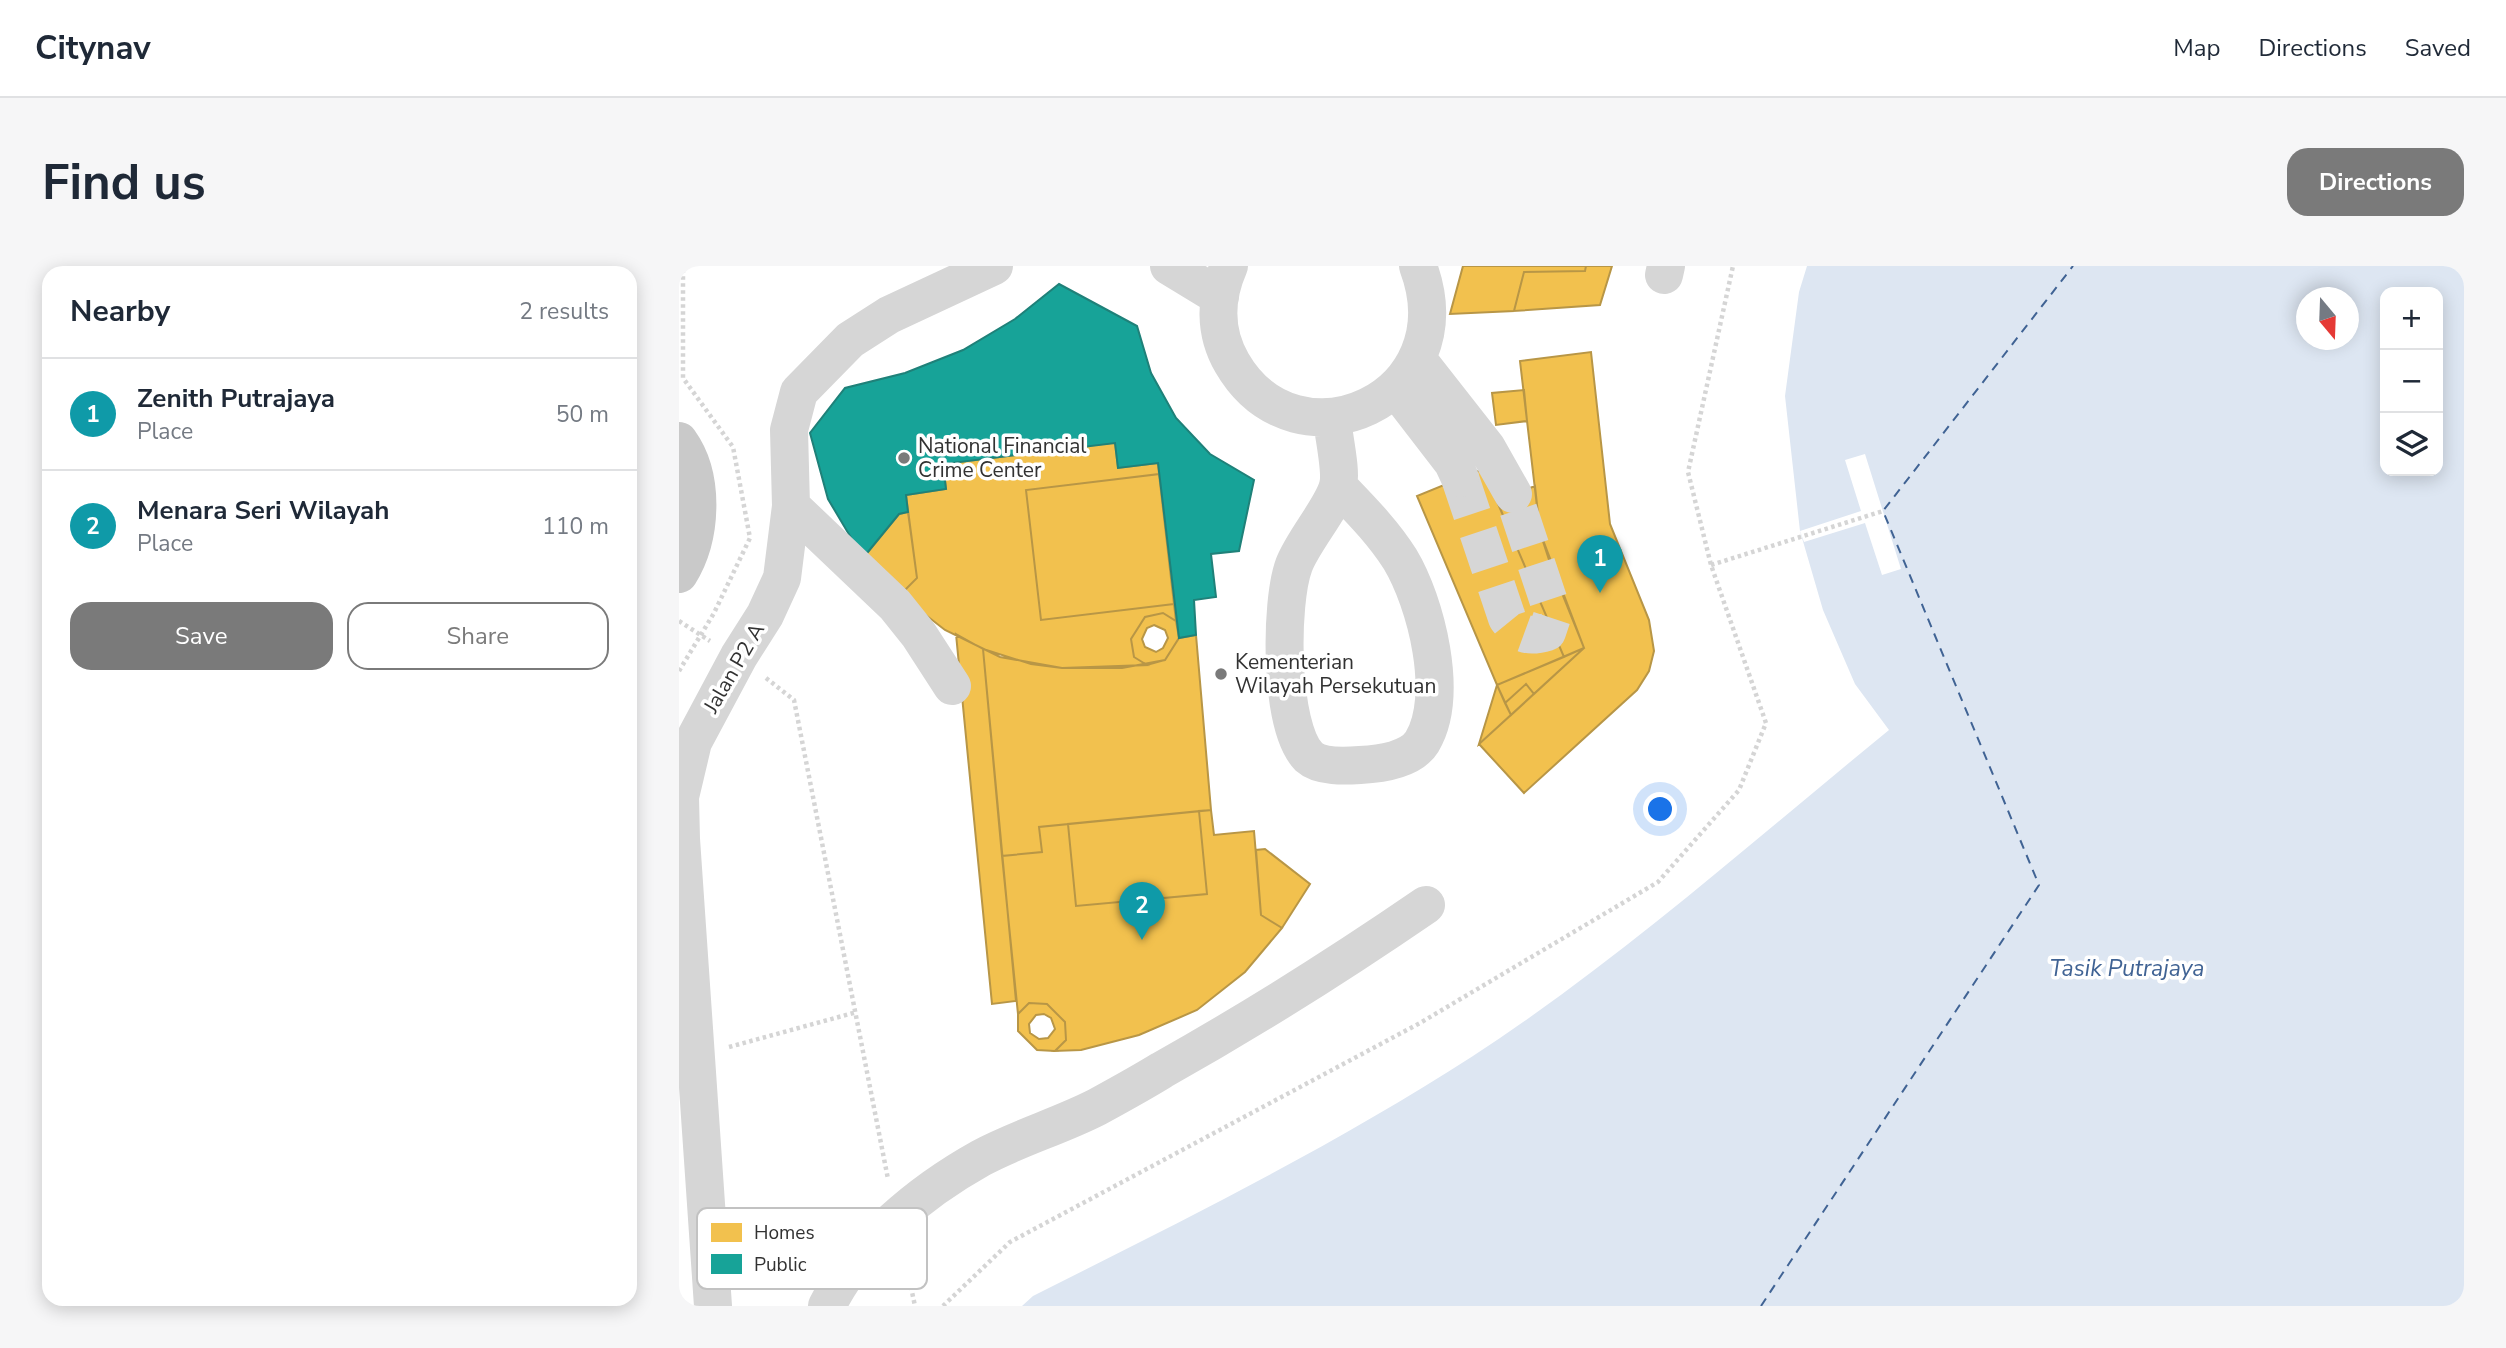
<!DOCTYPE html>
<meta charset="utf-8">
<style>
body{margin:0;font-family:"Nunito Sans",sans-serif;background:#f6f6f7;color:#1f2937}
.controls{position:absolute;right:21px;top:21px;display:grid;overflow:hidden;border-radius:14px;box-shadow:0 4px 18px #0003}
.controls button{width:63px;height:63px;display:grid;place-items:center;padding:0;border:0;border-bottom:2px solid #e0e1e3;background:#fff;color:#1f2937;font:35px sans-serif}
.compass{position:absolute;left:1617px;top:21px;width:63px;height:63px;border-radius:50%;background:#fff;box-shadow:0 4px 18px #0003;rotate:161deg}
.you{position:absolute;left:982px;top:544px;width:24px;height:24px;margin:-18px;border:5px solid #fff;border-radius:50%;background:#1a73e8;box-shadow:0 0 0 10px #1a73e833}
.badge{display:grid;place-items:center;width:46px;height:46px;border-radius:50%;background:#7a7a7a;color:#fff;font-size:23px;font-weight:700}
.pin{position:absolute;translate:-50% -58px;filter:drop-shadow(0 2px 4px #0008)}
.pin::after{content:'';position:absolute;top:37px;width:24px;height:21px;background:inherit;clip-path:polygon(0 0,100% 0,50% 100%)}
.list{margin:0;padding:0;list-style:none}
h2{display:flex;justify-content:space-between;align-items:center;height:91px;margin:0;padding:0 28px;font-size:30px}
h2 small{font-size:23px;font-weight:400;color:#747a83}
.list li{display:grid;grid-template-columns:46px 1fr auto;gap:21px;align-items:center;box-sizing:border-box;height:112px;padding:0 28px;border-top:2px solid #e0e1e3}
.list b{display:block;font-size:26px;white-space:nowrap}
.list p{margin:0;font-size:23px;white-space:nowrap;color:#747a83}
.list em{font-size:23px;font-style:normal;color:#747a83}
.actions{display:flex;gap:14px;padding:21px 28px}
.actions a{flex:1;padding:16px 0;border:2px solid #7a7a7a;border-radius:21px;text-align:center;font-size:24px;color:#7a7a7a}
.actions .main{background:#7a7a7a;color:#fff}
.icon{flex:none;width:38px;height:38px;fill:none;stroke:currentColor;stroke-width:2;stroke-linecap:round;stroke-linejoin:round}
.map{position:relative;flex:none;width:1785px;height:1040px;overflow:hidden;border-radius:21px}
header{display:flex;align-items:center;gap:42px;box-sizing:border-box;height:98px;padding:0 35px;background:#fff;border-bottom:2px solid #e0e1e3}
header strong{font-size:33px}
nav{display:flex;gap:38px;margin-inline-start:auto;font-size:24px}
.intro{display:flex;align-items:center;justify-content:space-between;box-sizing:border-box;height:168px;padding:0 42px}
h1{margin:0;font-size:49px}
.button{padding:18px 32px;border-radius:21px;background:#7a7a7a;color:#fff;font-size:24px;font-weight:700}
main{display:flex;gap:42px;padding:0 42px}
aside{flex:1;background:#fff;border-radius:21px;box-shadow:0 4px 18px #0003}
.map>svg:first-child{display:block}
.water{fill:#dde6f2;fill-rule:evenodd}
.pier{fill:#fff}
.homes{fill:#f2c14e;stroke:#b89646;stroke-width:2;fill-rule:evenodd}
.public{fill:#17a398;stroke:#1f8179;stroke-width:2}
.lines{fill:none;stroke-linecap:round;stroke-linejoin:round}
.ferry{stroke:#406394;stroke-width:2;stroke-dasharray:9 7;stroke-linecap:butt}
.minor-tunnel{stroke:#d6d6d6;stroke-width:38;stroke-dasharray:38 19;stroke-linecap:butt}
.path{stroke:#d5d5d5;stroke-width:4.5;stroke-dasharray:3.5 3.5;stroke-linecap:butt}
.minor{stroke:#d6d6d6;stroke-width:38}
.major{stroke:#c9c9c9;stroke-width:38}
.poi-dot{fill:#7a7a7a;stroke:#fff;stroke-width:2.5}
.labels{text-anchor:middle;stroke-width:7;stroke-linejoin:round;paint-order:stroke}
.poi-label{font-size:21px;fill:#323232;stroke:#fff;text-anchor:start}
.street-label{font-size:21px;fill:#323232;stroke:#fff}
.water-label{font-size:23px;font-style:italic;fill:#406394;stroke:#fff}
.key{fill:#fff;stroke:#c2c2c2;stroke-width:2}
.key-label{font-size:19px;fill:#323232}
</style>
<header>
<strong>Citynav</strong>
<nav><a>Map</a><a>Directions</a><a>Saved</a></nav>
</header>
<div class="intro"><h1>Find us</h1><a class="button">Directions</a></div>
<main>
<aside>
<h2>Nearby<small>2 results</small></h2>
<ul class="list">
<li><span class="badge" style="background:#0f9aa8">1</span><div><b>Zenith Putrajaya</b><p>Place</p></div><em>50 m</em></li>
<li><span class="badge" style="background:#0f9aa8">2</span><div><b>Menara Seri Wilayah</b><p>Place</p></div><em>110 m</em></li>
</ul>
<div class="actions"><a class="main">Save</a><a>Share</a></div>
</aside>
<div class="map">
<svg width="1785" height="1040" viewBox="0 0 1785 1040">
<rect width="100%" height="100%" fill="#fff"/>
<path class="water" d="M1128,0H1785V1040H343L354,1030C503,955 653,881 794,790C941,694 1074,575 1210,464L1176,418L1144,344L1121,265L1106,130L1120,26ZM1706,26H1759V205H1706ZM1628,32H1670V74H1628Z"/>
<path class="pier" d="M1186,188L1222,303L1203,309L1186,257L1125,276L1121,265L1182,245L1166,194Z"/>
<path class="homes" d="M784,0H907L906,5L845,6L835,45L771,48Z
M907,0H933L921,39L835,45L845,6L906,5Z
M912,86L931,258L970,354L975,385L970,405L958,424L845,527L800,478L905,382L861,266L841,95Z
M845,124L848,155L817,159L813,127Z
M432,177H436L439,202L479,197L480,208L347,224L362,354L495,338L497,355L484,347L466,351L452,373L455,391L468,399L383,402L321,391L266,364L221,329L238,312L227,229L267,223L264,198Z
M804,203L885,391L818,419L738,230Z
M480,208L495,338L362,354L347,224Z
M856,220L861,266L872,300L850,310L818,235Z
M229,246L238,312L221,329L184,292L220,248Z
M872,300L905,382L885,391L850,310Z
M484,347L497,355L500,372L486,394L468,399L455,391L452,373L466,351ZM475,359L486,364L489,372L484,382L477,386L466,381L463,373L468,362Z
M277,368L304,383L337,735L313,738Z
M517,369L532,544L360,561L363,586L323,590L304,383L352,398L383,402H443L486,394L500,372Z
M905,382L855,428L847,418L826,437L818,419Z
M847,418L855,428L832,449L826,437Z
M818,419L832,449L800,478Z
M532,544L535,569L575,565L582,649L603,662L566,706L518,744L460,769L402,784L376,785L387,774L386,756L368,738L350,737L339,748L323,590L363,586L360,561L389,558L397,640L528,628L520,545Z
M520,545L528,628L397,640L389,558Z
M586,583L631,618L603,662L582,649L577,584Z
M350,737L368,738L386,756L387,774L376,785L358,784L339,765V748ZM365,748L372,752L376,763L369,772L360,773L351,767L350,758L357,749Z"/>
<path class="public" d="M380,18L458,60L472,107L497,152L531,188L575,214L560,285L532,288L537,331L515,334L517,369L500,372L479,197L439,202L436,177L264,198L267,223L227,229L229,246L220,248L184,292L149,233L131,167L166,122L226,107L284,84L336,53Z"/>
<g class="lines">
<path class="ferry" d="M1082,1040L1360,619L1204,245L1394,0"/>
<path class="minor-tunnel" d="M781,212L828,352C840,368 848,372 868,366L874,348L834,228"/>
<path class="path" d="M1032,299L1204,245
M0,355L31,375
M0,405L35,347L71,272L54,181L4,112V0
M87,412L115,434L209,913
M50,781L178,746
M226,993L236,1040
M264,1040L331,976L741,757L979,616L1060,524L1087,457L1032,299L1009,206L1054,0"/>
<path class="minor" d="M490,0L541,31
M550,0C536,32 535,66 553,97C618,209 789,133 739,0
M985,9L987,0
M739,94L808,182L834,228
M717,123L774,197L781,212
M653,152C654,168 663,205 659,220C654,241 624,275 615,299C601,336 600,461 630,491C641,501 666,500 681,499C701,498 732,494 743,476C771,430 747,336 721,293C704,266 681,243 659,220
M112,240L216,339L240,369L273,420
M34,1040L2,573L1,531L14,476L60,390L86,349L103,312L112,240L110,164L120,126L171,74L210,49L315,0
M148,1040C180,976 241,926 302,892C339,872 381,860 418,841C440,829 462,817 483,804C574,753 661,698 747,639"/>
<path class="major" d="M0,175C26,211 23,271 0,308"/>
</g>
<g class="poi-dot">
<circle cx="225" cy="192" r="7"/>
<circle cx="542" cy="408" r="7"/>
</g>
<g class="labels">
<g class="poi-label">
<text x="239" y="187">National Financial<tspan x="239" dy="24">Crime Center</tspan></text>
<text x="556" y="403">Kementerian<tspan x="556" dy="24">Wilayah Persekutuan</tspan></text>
</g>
<g class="street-label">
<text transform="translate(55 402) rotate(-60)" y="7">Jalan P2 A</text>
</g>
<g class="water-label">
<text x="1448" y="710">Tasik Putrajaya</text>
</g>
</g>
<rect x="18" y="942" width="230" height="81" rx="10" class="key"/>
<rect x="32" y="957" width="31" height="19" fill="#f2c14e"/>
<rect x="32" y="988" width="31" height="20" fill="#17a398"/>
<g class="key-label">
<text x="75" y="973">Homes</text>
<text x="75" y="1005">Public</text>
</g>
</svg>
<div class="controls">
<button>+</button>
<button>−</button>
<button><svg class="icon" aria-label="layers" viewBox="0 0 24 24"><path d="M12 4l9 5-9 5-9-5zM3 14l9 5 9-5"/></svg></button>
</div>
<svg class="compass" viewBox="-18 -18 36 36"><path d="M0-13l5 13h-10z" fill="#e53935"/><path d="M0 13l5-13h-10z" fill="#747a83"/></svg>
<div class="you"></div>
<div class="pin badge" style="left:921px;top:327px;background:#0f9aa8">1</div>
<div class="pin badge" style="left:463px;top:674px;background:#0f9aa8">2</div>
</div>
</main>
